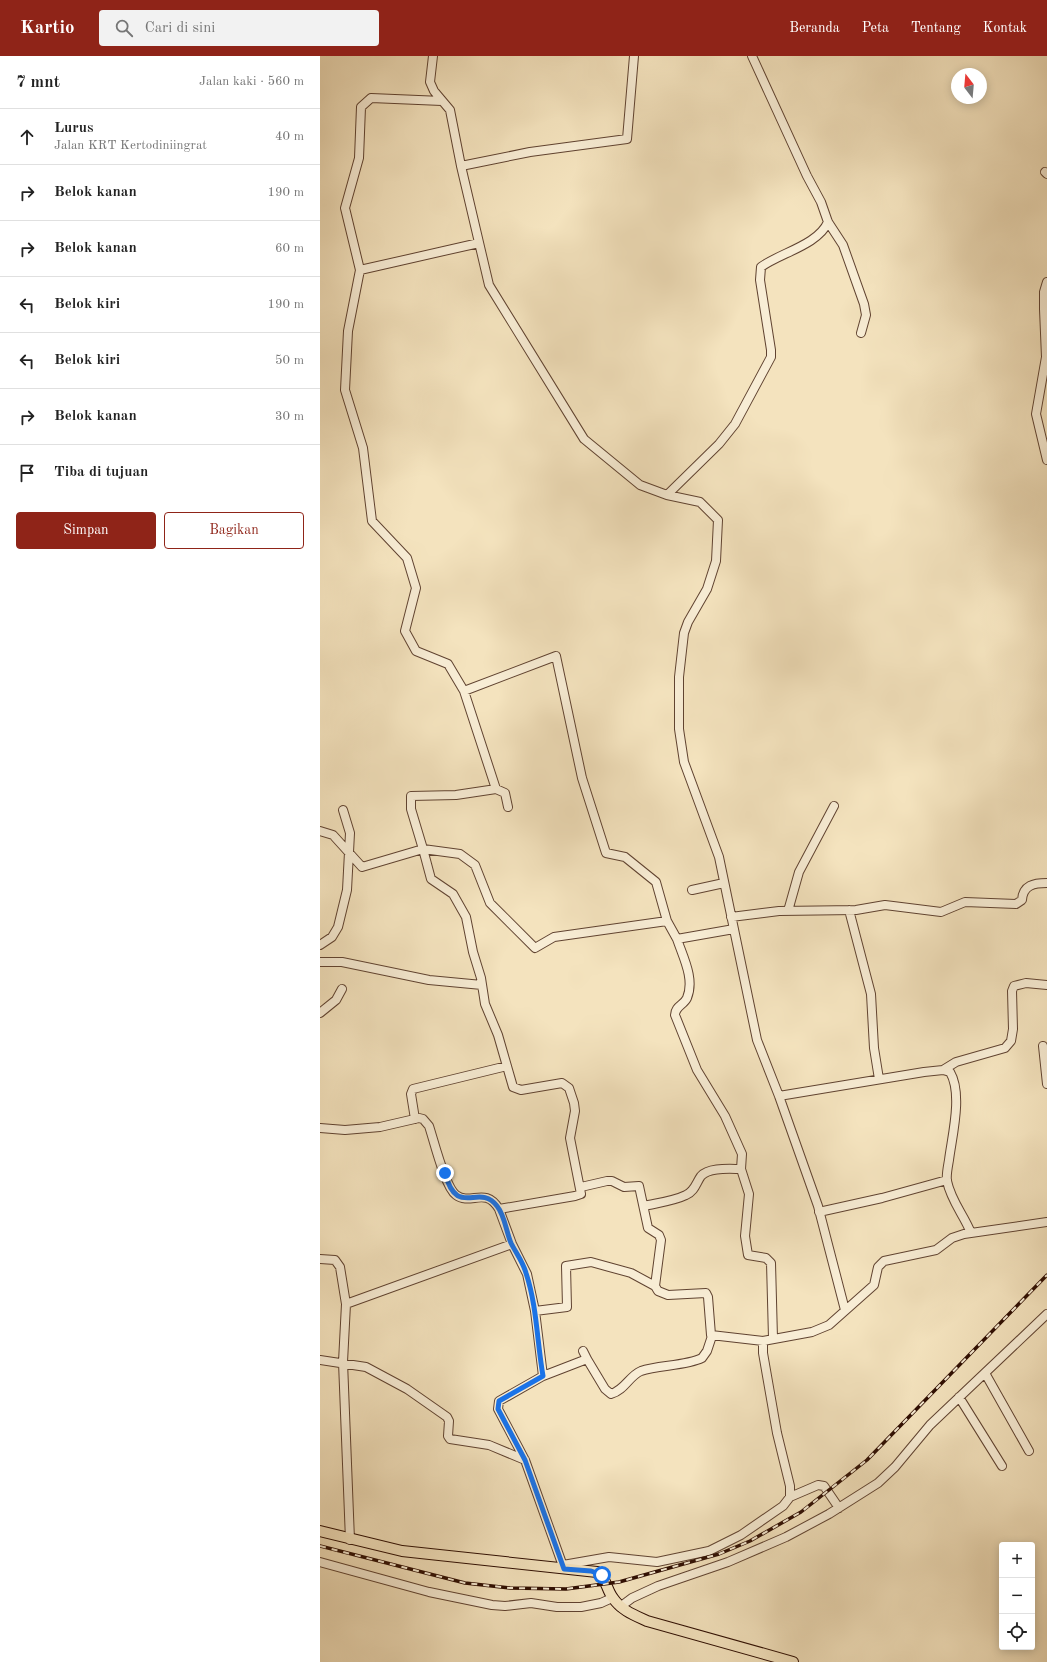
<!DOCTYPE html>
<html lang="id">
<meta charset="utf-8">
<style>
body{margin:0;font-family:"Old Standard TT",serif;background:#f2f2f2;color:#222}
.controls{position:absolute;right:12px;bottom:12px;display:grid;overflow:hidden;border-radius:4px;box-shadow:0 2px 10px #0003}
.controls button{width:36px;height:36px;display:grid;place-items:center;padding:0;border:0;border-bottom:1px solid #e0e0e0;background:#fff;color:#222;font:20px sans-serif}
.compass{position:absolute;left:631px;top:12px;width:36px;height:36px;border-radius:50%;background:#fff;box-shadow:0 2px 10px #0003;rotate:344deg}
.stop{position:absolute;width:12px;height:12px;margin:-9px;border:3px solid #1a73e8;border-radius:50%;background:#fff}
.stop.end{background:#1a73e8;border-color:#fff;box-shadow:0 1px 4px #0008}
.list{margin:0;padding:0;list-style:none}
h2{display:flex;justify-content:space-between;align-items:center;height:52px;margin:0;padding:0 16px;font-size:17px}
h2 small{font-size:13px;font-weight:400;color:#767676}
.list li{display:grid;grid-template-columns:26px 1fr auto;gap:12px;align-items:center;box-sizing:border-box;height:56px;padding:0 16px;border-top:1px solid #e0e0e0}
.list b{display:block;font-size:15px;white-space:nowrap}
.list p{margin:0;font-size:13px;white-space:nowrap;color:#767676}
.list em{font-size:13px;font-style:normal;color:#767676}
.actions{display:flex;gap:8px;padding:12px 16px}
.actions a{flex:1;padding:9px 0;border:1px solid #8f2418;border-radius:4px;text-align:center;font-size:14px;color:#8f2418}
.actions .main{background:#8f2418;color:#fff}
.icon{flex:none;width:22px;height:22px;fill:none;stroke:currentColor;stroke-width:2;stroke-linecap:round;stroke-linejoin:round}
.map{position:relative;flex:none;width:727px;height:1606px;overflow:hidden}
header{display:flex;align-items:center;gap:24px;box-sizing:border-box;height:56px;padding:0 20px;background:#8f2418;color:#fff}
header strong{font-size:19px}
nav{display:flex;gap:22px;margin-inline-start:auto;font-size:14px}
.search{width:280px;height:36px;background:#f2f2f2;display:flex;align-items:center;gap:10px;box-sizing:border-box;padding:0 14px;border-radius:4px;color:#767676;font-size:15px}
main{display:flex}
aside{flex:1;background:#fff}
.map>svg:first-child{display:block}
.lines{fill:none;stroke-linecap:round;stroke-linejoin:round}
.minor-casing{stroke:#604331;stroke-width:10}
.major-casing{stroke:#2f0e02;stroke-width:12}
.minor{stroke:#f8edd5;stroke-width:8}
.major{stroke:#f4e3be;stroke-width:10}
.rail-casing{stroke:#2f0e02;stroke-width:3.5}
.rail{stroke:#f8edd5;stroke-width:2;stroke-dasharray:6;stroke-linecap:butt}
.route{stroke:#1a73e8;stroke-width:5}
</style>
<header>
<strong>Kartio</strong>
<div class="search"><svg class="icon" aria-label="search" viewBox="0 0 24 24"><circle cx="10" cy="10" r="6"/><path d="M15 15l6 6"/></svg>Cari di sini</div>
<nav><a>Beranda</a><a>Peta</a><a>Tentang</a><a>Kontak</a></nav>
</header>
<main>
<aside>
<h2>7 mnt<small>Jalan kaki · 560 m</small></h2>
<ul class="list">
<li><svg class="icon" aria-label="ahead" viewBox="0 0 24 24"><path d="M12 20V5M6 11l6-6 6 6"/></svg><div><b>Lurus</b><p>Jalan KRT Kertodiniingrat</p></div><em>40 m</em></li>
<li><svg class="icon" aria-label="right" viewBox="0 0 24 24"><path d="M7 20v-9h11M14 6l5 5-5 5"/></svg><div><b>Belok kanan</b></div><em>190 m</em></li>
<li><svg class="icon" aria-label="right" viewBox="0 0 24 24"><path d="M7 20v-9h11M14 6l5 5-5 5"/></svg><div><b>Belok kanan</b></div><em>60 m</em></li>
<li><svg class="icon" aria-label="left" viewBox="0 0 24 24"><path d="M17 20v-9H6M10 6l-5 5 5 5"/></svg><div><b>Belok kiri</b></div><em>190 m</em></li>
<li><svg class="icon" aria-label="left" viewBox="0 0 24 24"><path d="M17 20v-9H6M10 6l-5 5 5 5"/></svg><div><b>Belok kiri</b></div><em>50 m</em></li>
<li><svg class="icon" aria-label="right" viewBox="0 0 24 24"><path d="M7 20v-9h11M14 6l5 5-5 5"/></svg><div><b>Belok kanan</b></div><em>30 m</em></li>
<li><svg class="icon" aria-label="arrive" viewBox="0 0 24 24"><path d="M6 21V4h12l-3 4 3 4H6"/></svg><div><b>Tiba di tujuan</b></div></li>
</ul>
<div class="actions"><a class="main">Simpan</a><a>Bagikan</a></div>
</aside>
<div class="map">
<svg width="727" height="1606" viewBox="0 0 727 1606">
<rect width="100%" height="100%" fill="#f4e3be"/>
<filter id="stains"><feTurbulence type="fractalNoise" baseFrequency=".005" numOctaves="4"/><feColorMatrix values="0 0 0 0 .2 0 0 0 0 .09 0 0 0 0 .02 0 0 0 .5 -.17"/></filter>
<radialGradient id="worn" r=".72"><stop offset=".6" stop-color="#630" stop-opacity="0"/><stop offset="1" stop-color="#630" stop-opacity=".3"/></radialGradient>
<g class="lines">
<g class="minor-casing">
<path id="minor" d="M113,0L110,26L114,35L130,54L141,110L169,229L264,383L320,429L347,439L380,446L398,464L396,505L387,533L368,566L364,577L359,621V673L364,706L399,801L437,984L459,1040L498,1150L525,1254
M432,0L487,120L501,146L508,166L523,189L544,248L546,259L541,277
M122,45L51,42L41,51L39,102L25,152L40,214L28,275L25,334L43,392L52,465L87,502L96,532L85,575L96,595L128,608L144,635
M141,110L210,96L307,83L314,0
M725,116L727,118
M40,214L159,187
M727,226L724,236V253L726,301L716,358L727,404
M347,439L399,388L415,368L451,301V294L440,224L441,211C460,197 498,189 508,166
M176,733L144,635L236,600L262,722L286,797L305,801L336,826L347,865
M188,751L185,737L176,733L136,739L91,740V753L103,793L140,798L155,809L170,847L215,892L234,881L347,865L357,883
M0,775L13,779L42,811L103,793L111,823L133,838L146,861L153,896L161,922L165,948L178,979L193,1031L201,1034L242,1027L249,1032L254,1047L255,1055L250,1082L261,1138L255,1140L179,1153
M372,834L404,827
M529,854L551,938L554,992L559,1023
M468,855L479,816L514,750
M411,861L459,855L536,854L565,849L621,856L645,846L696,848L702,844C703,829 714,827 727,827
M414,873L357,883C363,901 375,923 367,942C364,949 355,950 355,959L377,1014L405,1060L422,1098L421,1113L429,1138L425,1180L428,1199L446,1202L451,1207L453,1282
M0,889L12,881L18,871L27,834L30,777L23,754
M0,906H22L109,924L162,929
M0,957L16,944L22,933
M723,990L727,1028
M623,1014L636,1006L685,992L691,985L693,973L692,935L694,930L706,927L727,929
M459,1040L604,1016L623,1014L630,1016C643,1038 632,1080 629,1104C628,1110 626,1119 627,1125C631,1145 644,1159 651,1177
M95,1063L91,1038L93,1033L187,1010
M0,1072L25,1074L60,1071L99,1062L103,1063L109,1070C114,1085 125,1131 136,1139C151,1150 165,1130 179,1153L192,1188L207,1218L215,1255L223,1320
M261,1131L287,1125H292L304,1131L319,1130L328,1172L339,1179L341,1184L335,1230
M324,1150C337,1147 354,1145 366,1139C375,1135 376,1127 381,1120C389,1111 410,1113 421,1113
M499,1156L562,1142L627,1124
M0,1203L15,1204L20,1211L26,1248L23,1306L30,1484
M26,1248L192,1188
M215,1255L247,1251L246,1210L271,1206L311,1217L335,1230L338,1235L348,1239L386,1237L388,1241L391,1279L443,1285
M263,1295L267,1303
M0,1304L46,1311L87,1333L127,1361L129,1365L128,1380L130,1383L169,1389L205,1404
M665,1317L709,1395
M639,1341L682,1410
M470,1441V1430L457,1377L443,1297V1285L492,1276L509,1269L554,1229L558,1211L564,1205L616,1194L632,1182L644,1178L727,1166
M0,1506L109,1536L172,1549L185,1550L211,1547L237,1551H261L281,1547L292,1542
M243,1509L289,1501L337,1506L389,1495L421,1479L463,1450L470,1441L498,1429L504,1430L519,1452
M244,1513L205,1404L178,1353L179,1345L223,1320L267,1303L285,1333L291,1338C305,1334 309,1320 321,1315C338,1309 366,1310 382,1302L387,1295L392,1280
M300,1551L312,1542L338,1530L408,1506L466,1481L509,1458L558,1427L575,1411L610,1369L727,1258"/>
</g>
<g class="major-casing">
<path id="major" d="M0,1475L82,1495L277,1516C287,1523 286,1533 293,1542C301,1554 314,1559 327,1565L473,1606"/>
</g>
<use href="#minor" class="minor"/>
<use href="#major" class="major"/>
<g class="rail-casing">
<path id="rail" d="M0,1490L145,1527L190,1532L246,1533L299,1526L399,1498L430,1485L481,1456L547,1404L727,1219"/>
</g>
<use href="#rail" class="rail"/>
</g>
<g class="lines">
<path class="route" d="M125,1117C137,1163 159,1126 177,1150C185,1160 186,1175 191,1187C196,1197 203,1206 206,1217C217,1250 217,1286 223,1320L179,1345L178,1353L205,1404L244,1513L271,1515L282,1519"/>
</g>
<rect width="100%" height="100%" filter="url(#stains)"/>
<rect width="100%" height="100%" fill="url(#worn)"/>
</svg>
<div class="controls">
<button>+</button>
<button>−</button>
<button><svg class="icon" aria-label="locate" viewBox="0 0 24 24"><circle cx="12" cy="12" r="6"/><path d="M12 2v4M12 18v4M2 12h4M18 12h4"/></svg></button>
</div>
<svg class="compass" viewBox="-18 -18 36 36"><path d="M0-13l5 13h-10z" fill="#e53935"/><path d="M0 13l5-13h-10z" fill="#767676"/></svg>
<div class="stop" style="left:282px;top:1519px"></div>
<div class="stop end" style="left:125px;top:1117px"></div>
</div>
</main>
